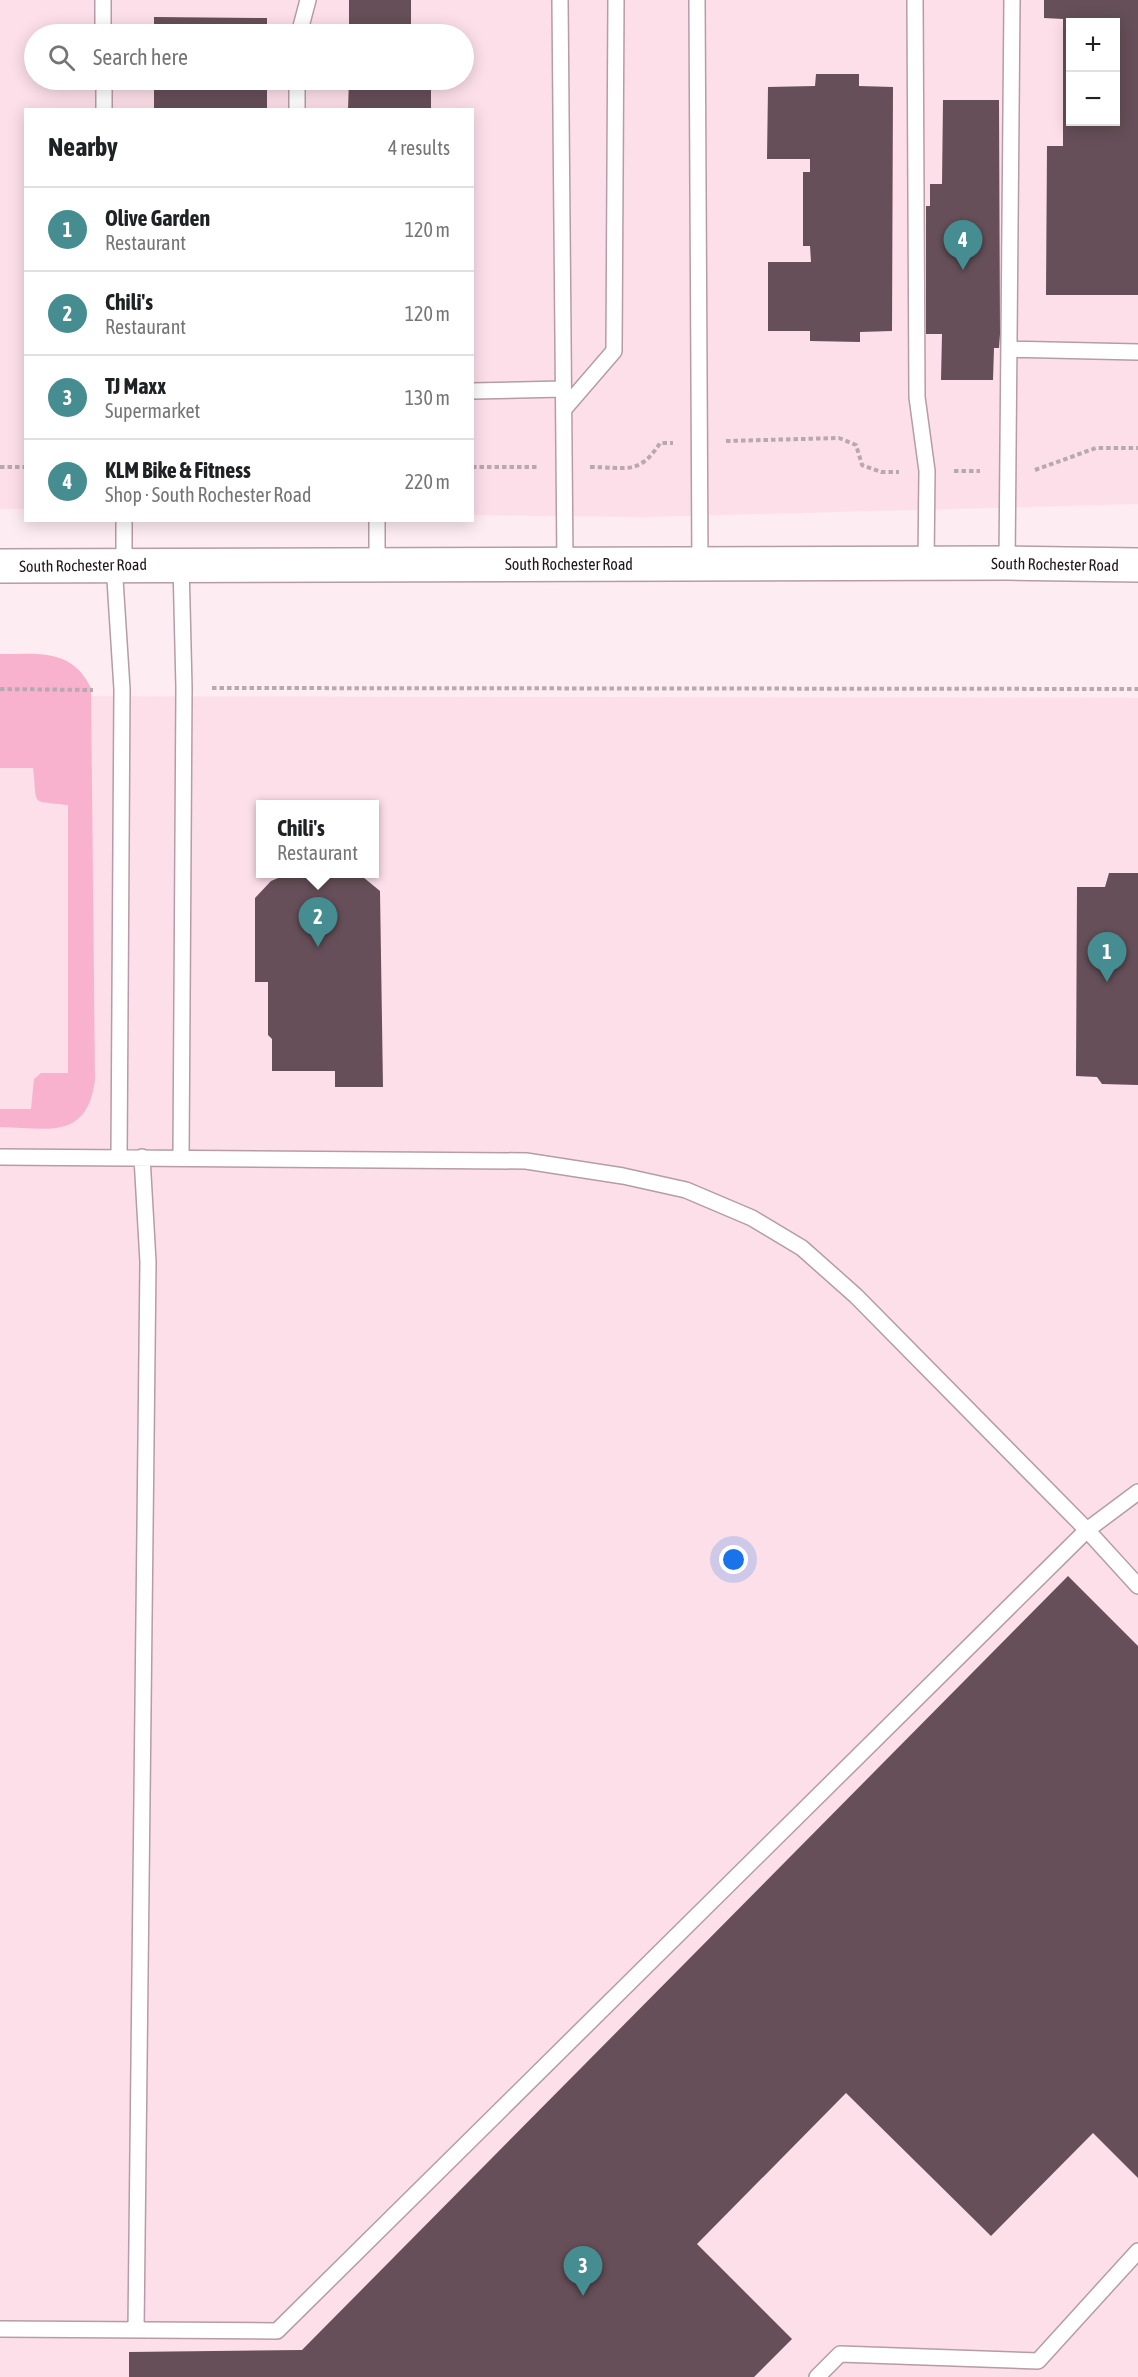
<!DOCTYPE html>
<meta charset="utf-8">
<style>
body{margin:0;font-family:"Asap Condensed",sans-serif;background:#f6f6f6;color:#202124}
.controls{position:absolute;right:18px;top:18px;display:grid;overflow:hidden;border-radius:0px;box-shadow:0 3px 15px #0003}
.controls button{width:54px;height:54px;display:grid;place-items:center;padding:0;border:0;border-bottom:2px solid #e0e0e0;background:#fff;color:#202124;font:30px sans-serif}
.you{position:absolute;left:734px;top:1560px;width:21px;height:21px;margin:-15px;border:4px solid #fff;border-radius:50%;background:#1a73e8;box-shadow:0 0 0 9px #1a73e833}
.badge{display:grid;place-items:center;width:39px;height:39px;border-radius:50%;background:#458d91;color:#fff;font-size:20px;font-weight:700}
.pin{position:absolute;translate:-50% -50px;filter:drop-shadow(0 2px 3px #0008)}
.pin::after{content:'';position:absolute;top:32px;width:21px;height:18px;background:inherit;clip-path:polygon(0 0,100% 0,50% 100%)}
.popup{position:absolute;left:256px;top:800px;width:123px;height:78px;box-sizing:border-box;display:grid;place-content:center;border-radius:0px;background:#fff;filter:drop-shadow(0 2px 4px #0005);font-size:20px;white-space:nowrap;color:#757577}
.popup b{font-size:22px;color:#202124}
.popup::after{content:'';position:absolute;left:50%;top:100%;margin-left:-12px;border:12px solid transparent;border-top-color:#fff}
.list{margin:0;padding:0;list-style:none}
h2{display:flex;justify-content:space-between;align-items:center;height:78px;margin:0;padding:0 24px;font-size:26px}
h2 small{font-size:20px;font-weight:400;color:#757577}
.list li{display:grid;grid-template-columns:39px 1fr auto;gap:18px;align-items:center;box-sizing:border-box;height:84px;padding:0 24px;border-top:2px solid #e0e0e0}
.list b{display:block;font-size:22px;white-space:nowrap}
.list p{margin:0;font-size:20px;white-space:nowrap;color:#757577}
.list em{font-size:20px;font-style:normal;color:#757577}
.icon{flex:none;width:33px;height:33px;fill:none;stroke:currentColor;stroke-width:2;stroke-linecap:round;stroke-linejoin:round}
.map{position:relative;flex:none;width:1138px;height:2377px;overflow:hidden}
.search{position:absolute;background:#fff;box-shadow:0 3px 15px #0003;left:24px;top:24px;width:450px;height:66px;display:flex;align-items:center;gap:15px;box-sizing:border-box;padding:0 21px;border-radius:33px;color:#757577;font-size:22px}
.panel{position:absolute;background:#fff;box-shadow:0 3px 15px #0003;left:24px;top:108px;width:450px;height:414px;border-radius:0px}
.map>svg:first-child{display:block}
.built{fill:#fddfea;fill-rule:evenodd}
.green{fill:#f8b2ce}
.building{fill:#664f58;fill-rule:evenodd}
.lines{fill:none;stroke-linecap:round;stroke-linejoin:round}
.service-casing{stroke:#b69ca6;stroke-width:18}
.primary-casing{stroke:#b69ca6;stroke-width:36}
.path{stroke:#b8a9ae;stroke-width:4;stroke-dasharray:4.5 3;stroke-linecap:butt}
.service{stroke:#fff;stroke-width:15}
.primary{stroke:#fff;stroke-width:33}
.labels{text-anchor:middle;stroke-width:6;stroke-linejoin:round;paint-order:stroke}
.street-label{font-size:16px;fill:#21171b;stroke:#fefefe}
</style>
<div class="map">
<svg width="1138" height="2377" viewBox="0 0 1138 2377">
<rect width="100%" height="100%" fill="#fdecf2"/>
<path class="built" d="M0,0H1138V504L644,517L473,515L472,110H26L25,509H0ZM1070,22H1116V122H1070ZM34,34H464V80H34Z
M0,696L1138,698V2377H0ZM261,804H375V874H261Z"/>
<path class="green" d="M0,654C38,654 72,648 91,688L95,1080C87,1141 47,1128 0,1127V1109H31L34,1079L41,1073H68V805C28,801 38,806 33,768H0Z"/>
<path class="building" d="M349,0H411V34H349Z
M1044,0H1138V295H1046L1047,146H1063V19L1044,18ZM1070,22H1116V122H1070Z
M154,17L267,18V34H154Z
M816,74H859V86L893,87L892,331L860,332V342L810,341V331H768V262H811L810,246H803V172H810V159H767L768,87L815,86Z
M154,80H267V110H154Z
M349,80H431V110H348Z
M943,100H999L1000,334L999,348H994L993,380H941L942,334H926V206H930V184H942Z
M1109,873H1138V1085L1102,1084L1097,1077L1076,1076L1077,887H1105Z
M315,874L363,877L380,891L383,1087H335V1071H272V1039L268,1035V982H255V898L271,881L278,878L314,876Z
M1068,1576L1138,1646V2178L1093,2133L991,2236L846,2093L697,2244L792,2339L754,2377H129V2352L302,2350Z"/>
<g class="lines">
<g class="service-casing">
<path id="service" d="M103,0V34
M560,0L565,563
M697,0L700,565
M915,0L917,397L927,471L926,563
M299,34L308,0
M104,80V110
M297,110V80
M1010,349L1138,352
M472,391L563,389
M564,409L614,351L616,0
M124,520V564
M1007,563L1012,0
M114,564L122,689L119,1157
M377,564V520
M0,1157L526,1161L623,1176L686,1190L752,1218L802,1248L856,1296L1087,1530L1138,1586
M181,1157L184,688L181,564
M0,2329L277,2331L1087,1530L1138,1492
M136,2330L148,1262L142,1157
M817,2377L840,2354L1038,2361L1138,2251"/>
</g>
<g class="primary-casing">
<path id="primary" d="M0,566L1007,563L1138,565"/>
</g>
<path class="path" d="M726,441L839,438L856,445L862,465L881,472H899
M0,467H26
M472,467H538
M590,467C626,467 639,476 660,443H673
M1035,470L1096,448H1138
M954,471H980
M212,688L1138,689
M0,689L93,690"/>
<use href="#service" class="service"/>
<use href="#primary" class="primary"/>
</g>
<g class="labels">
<g class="street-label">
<text x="569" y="570">South Rochester Road</text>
<text transform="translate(1055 564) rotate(1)" y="6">South Rochester Road</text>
<text transform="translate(83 565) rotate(-1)" y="6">South Rochester Road</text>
</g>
</g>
</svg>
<div class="controls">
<button>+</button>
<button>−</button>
</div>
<div class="you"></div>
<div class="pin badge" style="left:1107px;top:982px">1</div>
<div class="pin badge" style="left:318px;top:947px">2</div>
<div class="popup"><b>Chili's</b>Restaurant</div>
<div class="pin badge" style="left:583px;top:2296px">3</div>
<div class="pin badge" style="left:963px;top:270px">4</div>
<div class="search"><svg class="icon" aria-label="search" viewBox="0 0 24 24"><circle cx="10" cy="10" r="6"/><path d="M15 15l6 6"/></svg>Search here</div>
<section class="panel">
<h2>Nearby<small>4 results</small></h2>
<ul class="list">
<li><span class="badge">1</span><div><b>Olive Garden</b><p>Restaurant</p></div><em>120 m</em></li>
<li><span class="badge">2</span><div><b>Chili's</b><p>Restaurant</p></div><em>120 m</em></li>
<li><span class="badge">3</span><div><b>TJ Maxx</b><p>Supermarket</p></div><em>130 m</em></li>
<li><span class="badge">4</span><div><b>KLM Bike &amp; Fitness</b><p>Shop · South Rochester Road</p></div><em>220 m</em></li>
</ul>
</section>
</div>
